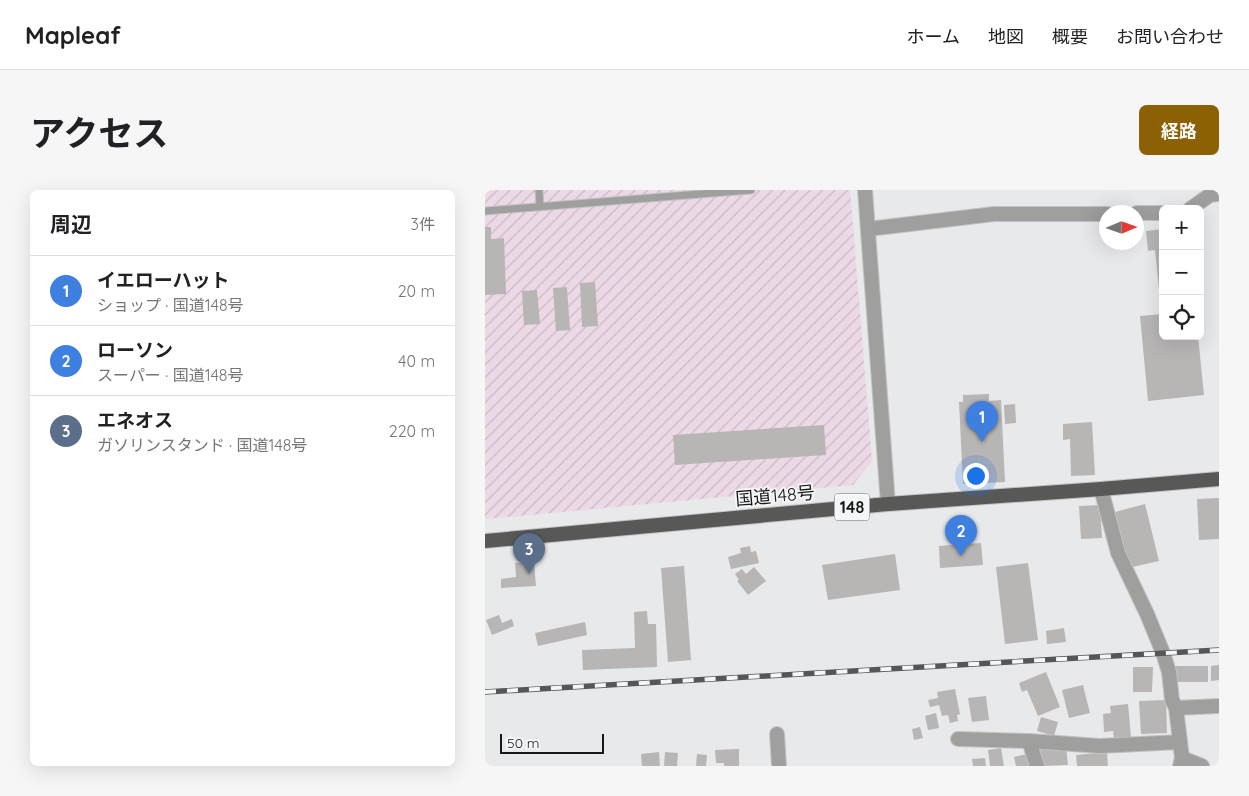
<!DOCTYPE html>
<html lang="ja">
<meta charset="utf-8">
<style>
body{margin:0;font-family:Quicksand,"Noto Sans JP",sans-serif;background:#f6f6f6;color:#202124}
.controls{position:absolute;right:15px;top:15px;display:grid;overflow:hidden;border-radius:8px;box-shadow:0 5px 20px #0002}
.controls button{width:45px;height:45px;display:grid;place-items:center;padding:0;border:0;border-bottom:1px solid #e0e0e0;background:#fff;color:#202124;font:25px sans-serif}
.compass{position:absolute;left:614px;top:15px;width:45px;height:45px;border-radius:50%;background:#fff;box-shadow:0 5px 20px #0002;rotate:88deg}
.scale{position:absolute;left:15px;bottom:12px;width:104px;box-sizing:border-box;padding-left:5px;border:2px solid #171818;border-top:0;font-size:14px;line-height:18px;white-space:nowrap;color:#171818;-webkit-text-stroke:4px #f4f6f8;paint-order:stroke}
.you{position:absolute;left:490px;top:285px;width:18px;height:18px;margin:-12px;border:4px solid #fff;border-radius:50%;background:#1a73e8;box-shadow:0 0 0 8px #1a73e833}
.badge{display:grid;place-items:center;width:32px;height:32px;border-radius:50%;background:#8c6005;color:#fff;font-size:16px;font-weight:700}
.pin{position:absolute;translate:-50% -41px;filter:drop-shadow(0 1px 2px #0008)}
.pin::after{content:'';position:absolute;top:26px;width:18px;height:15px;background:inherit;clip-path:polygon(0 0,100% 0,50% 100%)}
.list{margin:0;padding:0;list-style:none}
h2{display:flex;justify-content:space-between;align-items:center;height:65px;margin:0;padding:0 20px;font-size:21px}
h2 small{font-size:16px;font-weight:400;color:#757577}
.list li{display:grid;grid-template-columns:32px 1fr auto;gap:15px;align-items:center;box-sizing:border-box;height:70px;padding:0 20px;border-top:1px solid #e0e0e0}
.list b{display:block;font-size:19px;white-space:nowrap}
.list p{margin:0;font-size:16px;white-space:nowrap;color:#757577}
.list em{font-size:16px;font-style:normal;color:#757577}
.icon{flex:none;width:28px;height:28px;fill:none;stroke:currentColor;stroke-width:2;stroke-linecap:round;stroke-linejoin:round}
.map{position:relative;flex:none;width:734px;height:576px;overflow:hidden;border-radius:8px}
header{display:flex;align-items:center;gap:30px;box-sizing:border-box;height:70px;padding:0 25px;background:#fff;border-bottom:1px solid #e0e0e0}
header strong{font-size:24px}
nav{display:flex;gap:28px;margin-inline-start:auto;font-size:18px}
.intro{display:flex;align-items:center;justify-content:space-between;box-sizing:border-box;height:120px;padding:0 30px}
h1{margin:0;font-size:35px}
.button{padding:12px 22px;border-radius:8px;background:#8c6005;color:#fff;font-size:18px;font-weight:700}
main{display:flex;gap:30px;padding:0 30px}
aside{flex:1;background:#fff;border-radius:8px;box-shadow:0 5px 20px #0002}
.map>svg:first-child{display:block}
.industrial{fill:url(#industrial-furrows)}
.building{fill:#b8b5b5}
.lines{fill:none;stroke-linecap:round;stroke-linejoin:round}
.service-casing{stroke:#c2c3c5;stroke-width:9}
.minor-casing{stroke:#c2c3c5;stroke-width:16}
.tertiary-casing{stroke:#c2c3c5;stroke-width:16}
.trunk-casing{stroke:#c2c3c5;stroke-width:16}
.service{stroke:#9f9f9e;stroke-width:7}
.minor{stroke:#9f9f9e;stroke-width:14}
.tertiary{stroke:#9f9f9e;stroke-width:14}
.trunk{stroke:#585856;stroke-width:14}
.rail-casing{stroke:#555757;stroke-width:5.5}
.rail{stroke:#f4f6f8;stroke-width:4;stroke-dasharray:11;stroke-linecap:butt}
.labels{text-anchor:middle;stroke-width:4;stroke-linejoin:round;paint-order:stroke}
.shield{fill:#f4f6f8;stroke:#595b5b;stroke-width:1}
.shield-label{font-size:16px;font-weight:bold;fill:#171818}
.street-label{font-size:18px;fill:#171818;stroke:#f4f6f8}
</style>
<header>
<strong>Mapleaf</strong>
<nav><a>ホーム</a><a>地図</a><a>概要</a><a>お問い合わせ</a></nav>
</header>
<div class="intro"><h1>アクセス</h1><a class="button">経路</a></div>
<main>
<aside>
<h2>周辺<small>3件</small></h2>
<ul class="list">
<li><span class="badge" style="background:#3f7fe0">1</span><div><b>イエローハット</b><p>ショップ · 国道148号</p></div><em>20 m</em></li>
<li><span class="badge" style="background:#3f7fe0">2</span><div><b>ローソン</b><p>スーパー · 国道148号</p></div><em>40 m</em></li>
<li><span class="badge" style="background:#5c6f8a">3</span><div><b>エネオス</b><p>ガソリンスタンド · 国道148号</p></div><em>220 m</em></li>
</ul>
</aside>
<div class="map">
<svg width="734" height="576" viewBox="0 0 734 576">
<defs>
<pattern id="industrial-furrows" width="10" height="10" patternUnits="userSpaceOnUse" patternTransform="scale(1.25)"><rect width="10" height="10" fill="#edd8e6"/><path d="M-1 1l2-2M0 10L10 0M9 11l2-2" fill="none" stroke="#cab9c5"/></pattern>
</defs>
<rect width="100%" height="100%" fill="#e7e9eb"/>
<path class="industrial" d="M0,0H365L387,271L368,295L0,329Z"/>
<path class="building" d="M0,37H6V49L19,48L21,104L0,105Z
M678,39V119L676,120L670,60L663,61L661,41Z
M110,92L113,136L97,137L95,93Z
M82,97L85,140L71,141L68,98Z
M52,100L55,134L39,135L37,101Z
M678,124V146H713L719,205L663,211L655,126Z
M504,204V211L516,210L520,292L478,294L474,212H478V205Z
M530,214L531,233L520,234L519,215Z
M607,232L610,285L586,286L585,249L578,250V234Z
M339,235L341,265L190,275L188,245Z
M734,308V349L714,350L712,309Z
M660,314L674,371L643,378L630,322Z
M615,315L617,348L596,349L594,316Z
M496,353L498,375L455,378L454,356Z
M265,356L266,362L271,361L274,373L246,379L243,367L256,363L255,358Z
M410,364L415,400L343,410L337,375Z
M49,372L51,396L16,398V389L31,387L30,373Z
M543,373L553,450L520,454L511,377Z
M199,376L206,470L183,472L176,378Z
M269,377L281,391L263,405L252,391L254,390L250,384L257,379L261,384Z
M162,421L163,434H171L172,477L98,480L97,460L150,458L149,422Z
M14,425L17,433L27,429L29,436L7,445L1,430Z
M100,432L102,445L53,456L50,443Z
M579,438L581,452L562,454L561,441Z
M734,475V490L726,491V476Z
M690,476H723V492H690Z
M648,477H668L667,502H648Z
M561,482L575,517L553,526L542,500L537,502L534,493Z
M598,495L605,523L584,528L577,500Z
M470,499L475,524L472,525L473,531L465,533L463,525L457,526L454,515L445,517L443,510L453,508L452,502Z
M501,506L504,530L487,532L483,508Z
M681,510L682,543L656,544L654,511Z
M643,514L646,547L629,548L628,541L619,542L618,524L626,523L625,516Z
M451,523L454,538L443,540L440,526Z
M556,527L573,532L569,546L552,541Z
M435,537L438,548L429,550L427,539Z
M581,556L583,575L557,576L555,559Z
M516,558L519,576H505L503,560Z
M254,559V576H239V573H231L230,560Z
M174,562L175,576H157L156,564Z
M180,562L193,563L192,576H179Z
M622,562L623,576H592L591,565Z
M212,564L222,565L221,576H211Z
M542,564L545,576H531L529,567Z
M500,568L501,576H488L487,569Z"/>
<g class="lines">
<g class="service-casing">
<path id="service" d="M54,0L55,17
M0,21L266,0"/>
</g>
<g class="minor-casing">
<path id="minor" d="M705,19L725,5L734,4
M652,23H678
M383,39L509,24H622
M616,299L633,363L662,424L678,463L684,482L687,510L691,518
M292,544L294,576
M473,549L544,551L615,556L695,552
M544,551L552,576
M697,568L717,576
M695,576L697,568L691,518L734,516"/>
</g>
<g class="tertiary-casing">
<path id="tertiary" d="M380,0L403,314"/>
</g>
<g class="trunk-casing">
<path id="trunk" d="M0,351L403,314L616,299L734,289"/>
</g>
<use href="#service" class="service"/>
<use href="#minor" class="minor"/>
<use href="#tertiary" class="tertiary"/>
<use href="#trunk" class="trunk"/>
<g class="rail-casing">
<path id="rail" d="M0,502L734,460"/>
</g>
<use href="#rail" class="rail"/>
</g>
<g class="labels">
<rect class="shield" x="349.5" y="303.5" width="35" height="27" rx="4"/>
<g class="shield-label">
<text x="367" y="323">148</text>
</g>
<g class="street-label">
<text transform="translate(290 306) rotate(-5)" y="6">国道148号</text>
</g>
</g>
</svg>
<div class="controls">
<button>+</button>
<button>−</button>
<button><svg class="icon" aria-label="locate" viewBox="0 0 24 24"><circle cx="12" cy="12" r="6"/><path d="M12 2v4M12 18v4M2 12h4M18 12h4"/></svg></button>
</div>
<svg class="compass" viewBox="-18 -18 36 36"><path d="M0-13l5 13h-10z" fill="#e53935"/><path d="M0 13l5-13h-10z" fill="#757577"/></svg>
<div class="scale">50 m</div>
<div class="you"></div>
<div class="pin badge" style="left:497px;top:252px;background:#3f7fe0">1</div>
<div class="pin badge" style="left:476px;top:366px;background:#3f7fe0">2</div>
<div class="pin badge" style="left:44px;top:384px;background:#5c6f8a">3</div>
</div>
</main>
